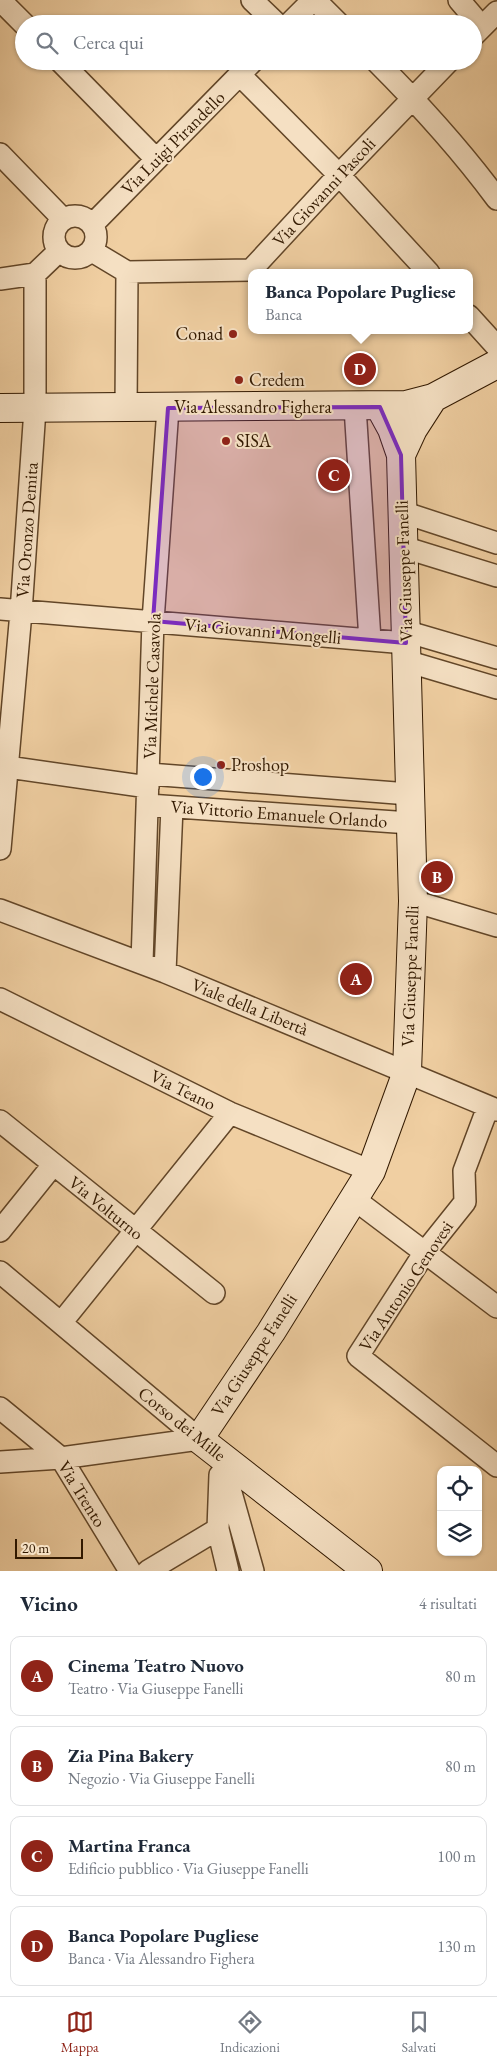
<!DOCTYPE html>
<html lang="it">
<meta charset="utf-8">
<style>
body{margin:0;font-family:"EB Garamond",serif;background:#f2f2f3;color:#1f2937}
.controls{position:absolute;right:15px;bottom:15px;display:grid;overflow:hidden;border-radius:10px;box-shadow:0 1px 4px #0004}
.controls button{width:45px;height:45px;display:grid;place-items:center;padding:0;border:0;border-bottom:1px solid #e0e1e3;background:#fff;color:#1f2937;font:25px sans-serif}
.scale{position:absolute;left:15px;bottom:12px;width:68px;box-sizing:border-box;padding-left:5px;border:2px solid #321900;border-top:0;font-size:14px;line-height:18px;white-space:nowrap;color:#321900;-webkit-text-stroke:4px #f5e0c3;paint-order:stroke}
.you{position:absolute;left:202px;top:776px;width:18px;height:18px;margin:-12px;border:4px solid #fff;border-radius:50%;background:#1a73e8;box-shadow:0 0 0 8px #1a73e833}
.badge{display:grid;place-items:center;width:32px;height:32px;border-radius:50%;background:#8f2418;color:#fff;font-size:16px;font-weight:700}
.pin{position:absolute;translate:-50% -50%;border:2px solid #fff;box-shadow:0 1px 5px #0006}
.popup{position:absolute;left:248px;top:269px;width:225px;height:65px;box-sizing:border-box;display:grid;place-content:center;border-radius:10px;background:#fff;filter:drop-shadow(0 1px 4px #0005);font-size:16px;white-space:nowrap;color:#747a83}
.popup b{font-size:19px;color:#1f2937}
.popup::after{content:'';position:absolute;left:50%;top:100%;margin-left:-10px;border:10px solid transparent;border-top-color:#fff}
.list{margin:0;padding:0;list-style:none}
h2{display:flex;justify-content:space-between;align-items:center;height:65px;margin:0;padding:0 20px;font-size:21px}
h2 small{font-size:16px;font-weight:400;color:#747a83}
.list li{display:grid;grid-template-columns:32px 1fr auto;gap:15px;align-items:center;box-sizing:border-box;height:80px;margin:0 10px 10px;padding:0 10px;border:1px solid #e0e1e3;border-radius:10px}
.list b{display:block;font-size:19px;white-space:nowrap}
.list p{margin:0;font-size:16px;white-space:nowrap;color:#747a83}
.list em{font-size:16px;font-style:normal;color:#747a83}
.icon{flex:none;width:28px;height:28px;fill:none;stroke:currentColor;stroke-width:2;stroke-linecap:round;stroke-linejoin:round}
.map{position:relative;flex:none;width:497px;height:1571px;overflow:hidden}
.search{position:absolute;background:#fff;box-shadow:0 1px 4px #0004;left:15px;right:15px;top:15px;height:55px;display:flex;align-items:center;gap:12px;box-sizing:border-box;padding:0 18px;border-radius:28px;color:#747a83;font-size:19px}
.sheet{height:425px;background:#fff}
nav{display:flex;justify-content:space-around;align-items:center;box-sizing:border-box;height:70px;border-top:1px solid #e0e1e3;background:#fff;font-size:14px;color:#747a83}
nav a{display:grid;justify-items:center;gap:2px}
nav .on{color:#8f2418}
.map>svg:first-child{display:block}
.lines{fill:none;stroke-linecap:round;stroke-linejoin:round}
.street-casing{stroke:#624628;stroke-width:24}
.secondary-casing{stroke:#321900;stroke-width:30}
.street{stroke:#f5e0c3;stroke-width:21}
.secondary{stroke:#f5e0c3;stroke-width:28}
.marked{fill:#7b2cbf;fill-opacity:0.2;stroke:#7b2cbf;stroke-width:4;stroke-linejoin:round}
.poi-dot{fill:#8f2418;stroke:#f5e0c3;stroke-width:2}
.labels{text-anchor:middle;stroke-width:4;stroke-linejoin:round;paint-order:stroke}
.street-label{font-size:18px;fill:#321900;stroke:#f5e0c3}
.poi-label{font-size:18px;fill:#321900;stroke:#f5e0c3;text-anchor:start}
</style>
<div class="map">
<svg width="497" height="1571" viewBox="0 0 497 1571">
<rect width="100%" height="100%" fill="#f0cfa2"/>
<filter id="stains"><feTurbulence type="fractalNoise" baseFrequency=".004" numOctaves="4"/><feColorMatrix values="0 0 0 0 .2 0 0 0 0 .09 0 0 0 0 .02 0 0 0 .5 -.17"/></filter>
<radialGradient id="worn" r=".72"><stop offset=".6" stop-color="#630" stop-opacity="0"/><stop offset="1" stop-color="#630" stop-opacity=".3"/></radialGradient>
<g class="lines">
<g class="street-casing">
<path id="street" d="M0,0L24,24
M252,0L277,24
M315,0L339,24
M459,0L482,27
M289,24L313,0
M473,36L497,12
M60,61L156,159
M376,61C420,105 460,149 497,199
M240,75L339,175L429,273
M0,154L63,219
M54 237a21 21 0 1 1 42 0a21 21 0 1 1-42 0Z
M93,224L253,61
M92,251L127,272L251,270L339,175L449,61
M0,279L35,274
M469,316L497,347
M355,407L370,640
M126,409L127,272
M402,512L497,543
M403,547L497,576
M0,609L406,643
M405,631L497,658
M406,661L497,688
M0,766L148,787
M149,774L409,794
M148,805L410,823
M0,849L21,612L35,409V274L59,251
M413,901L497,926
M0,910L165,972L497,1110
M142,963L153,621L168,408
M165,972L172,807
M0,999L230,1113L371,1171
M488,1107L464,1171L465,1202L425,1252L358,1356L497,1466
M0,1121L214,1293
M354,1199L497,1307
M0,1231L53,1165
M0,1272L199,1439
M61,1323L230,1113
M0,1408L61,1458L130,1571
M221,1457L253,1571
M0,1462L61,1458L199,1439
M220,1475L218,1529L228,1571
M148,1571L218,1529"/>
</g>
<g class="secondary-casing">
<path id="secondary" d="M0,408L406,405L433,398L497,364
M401,455L413,429L433,398
M368,1571L199,1439L271,1332L371,1171L407,1072L413,901L401,455L392,429L380,407"/>
</g>
<use href="#street" class="street"/>
<use href="#secondary" class="secondary"/>
</g>
<path class="marked" d="M380,407L401,455L406,643L153,621L168,408Z"/>
<g class="poi-dot">
<circle cx="233" cy="334" r="5"/>
<circle cx="239" cy="380" r="5"/>
<circle cx="226" cy="441" r="5"/>
<circle cx="221" cy="765" r="5"/>
</g>
<g class="labels">
<g class="street-label">
<text transform="translate(173 143) rotate(-45)" y="6">Via Luigi Pirandello</text>
<text transform="translate(324 192) rotate(-47)" y="6">Via Giovanni Pascoli</text>
<text x="253" y="413">Via Alessandro Fighera</text>
<text transform="translate(27 530) rotate(-86)" y="6">Via Oronzo Demita</text>
<text transform="translate(404 571) rotate(-92)" y="6">Via Giuseppe Fanelli</text>
<text transform="translate(263 631) rotate(5)" y="6">Via Giovanni Mongelli</text>
<text transform="translate(152 686) rotate(-88)" y="6">Via Michele Casavola</text>
<text transform="translate(279 814) rotate(4)" y="6">Via Vittorio Emanuele Orlando</text>
<text transform="translate(410 976) rotate(-88)" y="6">Via Giuseppe Fanelli</text>
<text transform="translate(250 1007) rotate(22)" y="6">Viale della Libertà</text>
<text transform="translate(183 1090) rotate(26)" y="6">Via Teano</text>
<text transform="translate(106 1208) rotate(39)" y="6">Via Volturno</text>
<text transform="translate(406 1286) rotate(-56)" y="6">Via Antonio Genovesi</text>
<text transform="translate(254 1355) rotate(-57)" y="6">Via Giuseppe Fanelli</text>
<text transform="translate(182 1424) rotate(39)" y="6">Corso dei Mille</text>
<text transform="translate(82 1494) rotate(58)" y="6">Via Trento</text>
</g>
<g class="poi-label">
<text x="223" y="340" text-anchor="end">Conad</text>
<text x="249" y="386">Credem</text>
<text x="236" y="447">SISA</text>
<text x="231" y="771">Proshop</text>
</g>
</g>
<rect width="100%" height="100%" filter="url(#stains)"/>
<rect width="100%" height="100%" fill="url(#worn)"/>
</svg>
<div class="controls">
<button><svg class="icon" aria-label="locate" viewBox="0 0 24 24"><circle cx="12" cy="12" r="6"/><path d="M12 2v4M12 18v4M2 12h4M18 12h4"/></svg></button>
<button><svg class="icon" aria-label="layers" viewBox="0 0 24 24"><path d="M12 4l9 5-9 5-9-5zM3 14l9 5 9-5"/></svg></button>
</div>
<div class="scale">20 m</div>
<div class="you"></div>
<div class="pin badge" style="left:356px;top:979px">A</div>
<div class="pin badge" style="left:437px;top:877px">B</div>
<div class="pin badge" style="left:334px;top:475px">C</div>
<div class="pin badge" style="left:360px;top:369px">D</div>
<div class="popup"><b>Banca Popolare Pugliese</b>Banca</div>
<div class="search"><svg class="icon" aria-label="search" viewBox="0 0 24 24"><circle cx="10" cy="10" r="6"/><path d="M15 15l6 6"/></svg>Cerca qui</div>
</div>
<section class="sheet">
<h2>Vicino<small>4 risultati</small></h2>
<ul class="list">
<li><span class="badge">A</span><div><b>Cinema Teatro Nuovo</b><p>Teatro · Via Giuseppe Fanelli</p></div><em>80 m</em></li>
<li><span class="badge">B</span><div><b>Zia Pina Bakery</b><p>Negozio · Via Giuseppe Fanelli</p></div><em>80 m</em></li>
<li><span class="badge">C</span><div><b>Martina Franca</b><p>Edificio pubblico · Via Giuseppe Fanelli</p></div><em>100 m</em></li>
<li><span class="badge">D</span><div><b>Banca Popolare Pugliese</b><p>Banca · Via Alessandro Fighera</p></div><em>130 m</em></li>
</ul>
</section>
<nav>
<a class="on"><svg class="icon" aria-label="map" viewBox="0 0 24 24"><path d="M3 6l6-2 6 2 6-2v14l-6 2-6-2-6 2zM9 4v14M15 6v14"/></svg>Mappa</a>
<a><svg class="icon" aria-label="directions" viewBox="0 0 24 24"><path d="M12 3l9 9-9 9-9-9zM9 14v-3h6M13 9l2 2-2 2"/></svg>Indicazioni</a>
<a><svg class="icon" aria-label="saved" viewBox="0 0 24 24"><path d="M7 4h10v16l-5-4-5 4z"/></svg>Salvati</a>
</nav>
